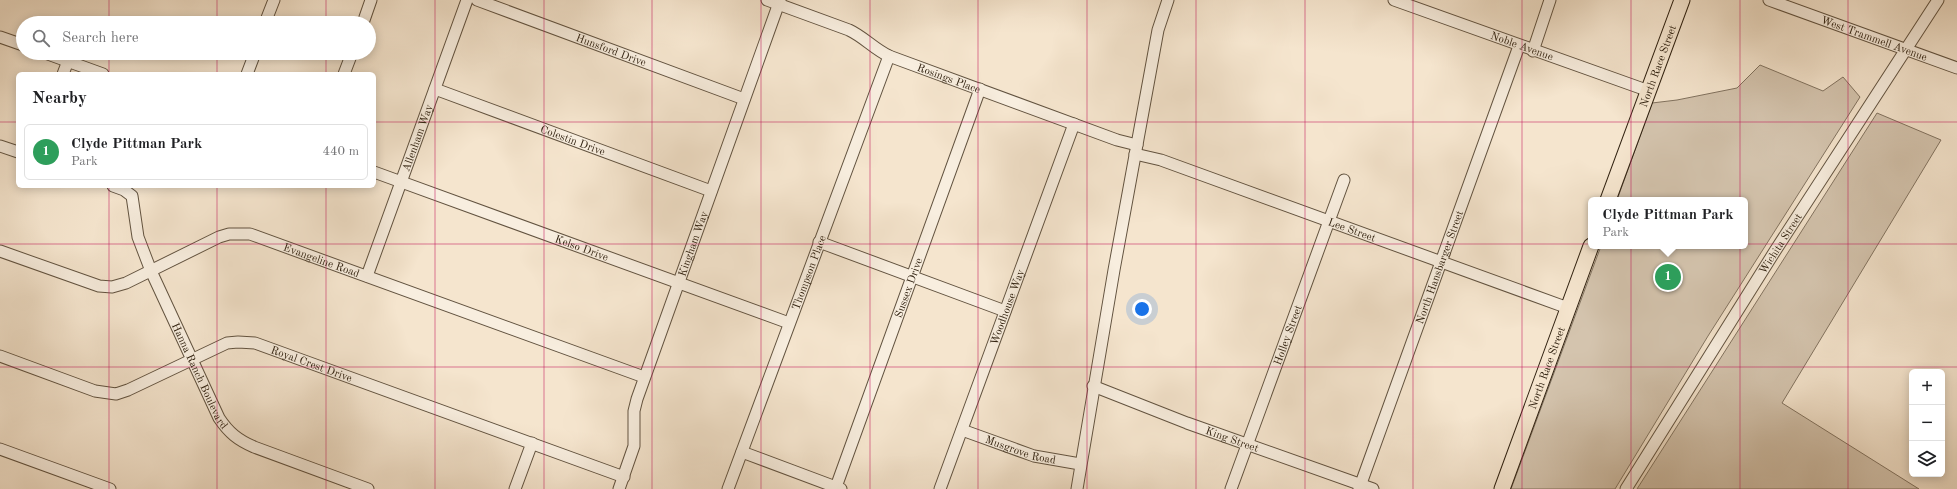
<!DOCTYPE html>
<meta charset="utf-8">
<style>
body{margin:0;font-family:"Old Standard TT",serif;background:#f6f6f6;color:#202124}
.controls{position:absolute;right:12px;bottom:12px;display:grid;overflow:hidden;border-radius:6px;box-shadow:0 2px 10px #0003}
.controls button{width:36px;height:36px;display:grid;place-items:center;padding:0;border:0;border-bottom:1px solid #e0e0e0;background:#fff;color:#202124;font:20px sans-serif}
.you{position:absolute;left:1142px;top:309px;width:14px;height:14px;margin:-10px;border:3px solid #fff;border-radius:50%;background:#1a73e8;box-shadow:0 0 0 6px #1a73e833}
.badge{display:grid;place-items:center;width:26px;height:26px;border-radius:50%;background:#0b8043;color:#fff;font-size:13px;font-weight:700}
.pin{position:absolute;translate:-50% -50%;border:2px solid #fff;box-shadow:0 1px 4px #0006}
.popup{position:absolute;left:1588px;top:197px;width:160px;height:52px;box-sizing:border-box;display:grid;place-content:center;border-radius:6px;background:#fff;filter:drop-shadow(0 1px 3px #0005);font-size:13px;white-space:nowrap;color:#757577}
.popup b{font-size:15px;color:#202124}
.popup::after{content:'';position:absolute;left:50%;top:100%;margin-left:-8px;border:8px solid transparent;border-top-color:#fff}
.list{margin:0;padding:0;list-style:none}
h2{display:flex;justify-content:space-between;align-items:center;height:52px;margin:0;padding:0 16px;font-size:17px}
h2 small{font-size:13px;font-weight:400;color:#757577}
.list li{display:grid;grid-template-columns:26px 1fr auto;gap:12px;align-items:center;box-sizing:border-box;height:56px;margin:0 8px 8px;padding:0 8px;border:1px solid #e0e0e0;border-radius:6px}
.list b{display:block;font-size:15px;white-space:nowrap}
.list p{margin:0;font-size:13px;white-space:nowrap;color:#757577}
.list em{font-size:13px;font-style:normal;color:#757577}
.icon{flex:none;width:22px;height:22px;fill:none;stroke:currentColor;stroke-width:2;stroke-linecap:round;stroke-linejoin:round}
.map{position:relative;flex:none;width:1957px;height:489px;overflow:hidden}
.search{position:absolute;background:#fff;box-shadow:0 2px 10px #0003;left:16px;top:16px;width:360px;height:44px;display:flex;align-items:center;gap:10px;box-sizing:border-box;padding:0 14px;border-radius:22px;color:#757577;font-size:15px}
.panel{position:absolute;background:#fff;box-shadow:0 2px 10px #0003;left:16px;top:72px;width:360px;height:116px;border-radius:6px}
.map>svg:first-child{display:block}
.green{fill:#d4c4ae;stroke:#827360}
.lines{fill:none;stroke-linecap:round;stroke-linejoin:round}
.minor-casing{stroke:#625340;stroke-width:13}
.major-casing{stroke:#312211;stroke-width:17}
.minor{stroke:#f8eedf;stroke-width:11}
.major{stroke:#f5e5ce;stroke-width:15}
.grid{fill:none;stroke:#c2185b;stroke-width:1;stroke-opacity:0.55}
.labels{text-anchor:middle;stroke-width:3.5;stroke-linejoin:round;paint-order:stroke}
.street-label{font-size:11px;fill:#312211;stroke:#f8eedf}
</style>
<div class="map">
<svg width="1957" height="489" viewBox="0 0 1957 489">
<rect width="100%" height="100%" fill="#f5e5ce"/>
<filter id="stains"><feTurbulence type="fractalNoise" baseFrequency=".005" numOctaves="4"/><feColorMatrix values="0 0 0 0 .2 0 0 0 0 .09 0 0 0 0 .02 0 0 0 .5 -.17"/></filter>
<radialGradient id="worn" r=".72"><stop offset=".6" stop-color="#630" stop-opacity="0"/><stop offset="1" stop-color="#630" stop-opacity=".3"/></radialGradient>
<path class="green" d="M1760,65L1823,91L1843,77L1860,97L1708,336L1615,489H1511L1601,246H1745V200H1617L1652,103L1677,100L1737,88Z
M1877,113L1941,140L1782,403L1919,489H1637Z"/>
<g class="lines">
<g class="minor-casing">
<g id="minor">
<path id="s1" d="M477,0L744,99"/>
<path id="s2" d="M767,0L849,30C864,37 874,49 889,56L1117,140L1137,145"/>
<path id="s3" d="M1394,0L1649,91"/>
<path id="s4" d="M1769,0L1957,68"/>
<path d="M265,23L274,0"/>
<path d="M363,23L371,0"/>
<path d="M0,37L23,45"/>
<path d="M1533,51L1550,0"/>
<path d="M45,53L103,74"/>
<path d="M63,74L71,53"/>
<path d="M247,74L255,53"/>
<path d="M344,74L352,53"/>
<path id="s5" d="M435,89L711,191"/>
<path d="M0,146L18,152"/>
<path id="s6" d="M1135,154L1161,160L1568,308"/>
<path id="s7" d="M374,172L789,323"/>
<path id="s8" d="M113,186L124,190L132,196L138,237L151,271L219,418C229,433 238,440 254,447L368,489"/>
<path d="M819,242L1005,311"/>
<path id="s9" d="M0,251L99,286L112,287L126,283L219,237L229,234H250L644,377"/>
<path id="s10" d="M367,276L467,0"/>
<path id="s11" d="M0,356L95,391L116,394L128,390L227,343L238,342L255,343L624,477"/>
<path id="s12" d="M1093,386L1187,423L1373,489"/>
<path id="s13" d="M962,430L1034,456L1080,464"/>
<path d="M0,449L110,489"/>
<path d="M742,452L841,489"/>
<path id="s14" d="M836,487L980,89"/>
<path d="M515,489L532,443"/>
<path id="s15" d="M619,489L634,446V411L637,399L780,0"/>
<path id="s16" d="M728,489L889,56"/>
<path id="s17" d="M940,489L1074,124"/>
<path d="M1077,489L1114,270L1158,30L1168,0"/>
<path id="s18" d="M1231,489L1344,180"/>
<path id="s19" d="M1359,489L1519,46"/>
<path id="s20" d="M1626,489L1775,251L1938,0"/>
</g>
</g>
<g class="major-casing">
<g id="major">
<path id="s21" d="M1608,200L1682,0"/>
<path id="s22" d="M1502,489L1591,246"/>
</g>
</g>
<use href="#minor" class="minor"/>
<use href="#major" class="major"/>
</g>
<path class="grid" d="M109,0V23M217,0V23M326,0V23M435,0V489M544,0V489M652,0V489M761,0V489M870,0V489M978,0V489M1087,0V489M1196,0V489M1305,0V489M1413,0V489M1522,0V489M1631,0V489M1740,0V489M1848,0V489M109,53V74M217,53V74M326,53V74M0,122H18M374,122H1957M109,186V489M217,186V489M326,186V489M0,244H1957M0,367H1957"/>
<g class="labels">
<g class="street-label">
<text dy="4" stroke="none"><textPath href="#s4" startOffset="112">West Trammell Avenue</textPath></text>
<text dy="4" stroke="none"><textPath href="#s3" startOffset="136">Noble Avenue</textPath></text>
<text dy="4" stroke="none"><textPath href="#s1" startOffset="143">Hunsford Drive</textPath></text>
<text dy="4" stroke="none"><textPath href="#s21" startOffset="143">North Race Street</textPath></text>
<text dy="4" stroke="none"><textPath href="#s2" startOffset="199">Rosings Place</textPath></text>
<text dy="4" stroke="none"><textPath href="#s10" startOffset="147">Allenham Way</textPath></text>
<text dy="4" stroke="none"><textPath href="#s5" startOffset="147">Colestin Drive</textPath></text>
<text dy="4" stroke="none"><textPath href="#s6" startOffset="230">Lee Street</textPath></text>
<text dy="4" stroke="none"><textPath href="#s15" startOffset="258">Kingham Way</textPath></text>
<text dy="4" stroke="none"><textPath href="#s20" startOffset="290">Wichita Street</textPath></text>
<text dy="4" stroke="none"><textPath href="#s7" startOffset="221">Kelso Drive</textPath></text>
<text dy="4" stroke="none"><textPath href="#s9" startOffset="344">Evangeline Road</textPath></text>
<text dy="4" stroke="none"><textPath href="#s19" startOffset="236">North Hansbarger Street</textPath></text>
<text dy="4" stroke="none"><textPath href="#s16" startOffset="231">Thompson Place</textPath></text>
<text dy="4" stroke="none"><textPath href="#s14" startOffset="212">Sussex Drive</textPath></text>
<text dy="4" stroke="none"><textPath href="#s17" startOffset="194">Woodhouse Way</textPath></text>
<text dy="4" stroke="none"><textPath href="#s18" startOffset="164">Holley Street</textPath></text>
<text dy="4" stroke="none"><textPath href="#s11" startOffset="333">Royal Crest Drive</textPath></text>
<text dy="4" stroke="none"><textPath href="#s22" startOffset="129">North Race Street</textPath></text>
<text dy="4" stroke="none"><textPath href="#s8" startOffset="215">Hanna Ranch Boulevard</textPath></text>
<text dy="4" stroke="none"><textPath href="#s12" startOffset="149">King Street</textPath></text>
<text dy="4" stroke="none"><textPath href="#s13" startOffset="62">Musgrove Road</textPath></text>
</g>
</g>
<rect width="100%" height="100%" filter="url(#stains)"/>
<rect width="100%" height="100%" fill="url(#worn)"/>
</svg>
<div class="controls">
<button>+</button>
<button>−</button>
<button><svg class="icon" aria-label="layers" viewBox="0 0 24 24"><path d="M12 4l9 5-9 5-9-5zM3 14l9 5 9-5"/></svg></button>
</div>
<div class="you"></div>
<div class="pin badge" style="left:1668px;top:277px;background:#2e9e5b">1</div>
<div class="popup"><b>Clyde Pittman Park</b>Park</div>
<div class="search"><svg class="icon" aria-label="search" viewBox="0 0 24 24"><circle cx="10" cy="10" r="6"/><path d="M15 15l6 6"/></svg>Search here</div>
<section class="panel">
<h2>Nearby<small></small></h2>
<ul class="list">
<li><span class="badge" style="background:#2e9e5b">1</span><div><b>Clyde Pittman Park</b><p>Park</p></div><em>440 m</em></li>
</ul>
</section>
</div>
